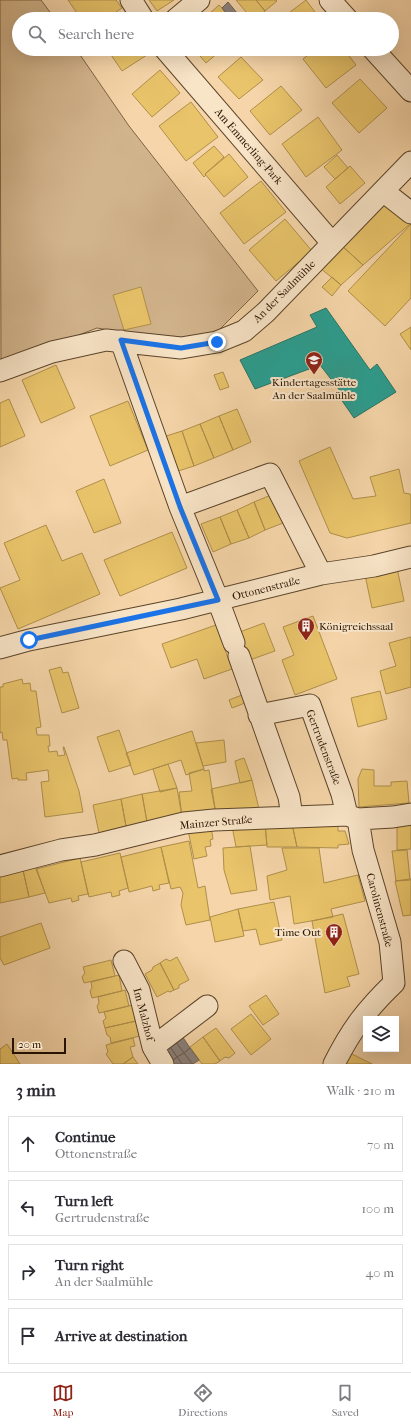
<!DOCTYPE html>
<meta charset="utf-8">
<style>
body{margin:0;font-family:"IM FELL French Canon",serif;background:#f7f7f7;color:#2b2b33}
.controls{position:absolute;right:12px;bottom:12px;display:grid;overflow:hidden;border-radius:0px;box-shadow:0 4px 16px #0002}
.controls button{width:36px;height:36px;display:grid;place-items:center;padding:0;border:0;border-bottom:1px solid #e1e1e2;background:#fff;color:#2b2b33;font:20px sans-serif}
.scale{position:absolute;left:12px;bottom:10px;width:54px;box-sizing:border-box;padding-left:4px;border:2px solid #281400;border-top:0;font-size:11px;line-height:14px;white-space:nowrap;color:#281400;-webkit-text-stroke:3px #f8e4c7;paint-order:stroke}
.stop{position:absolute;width:12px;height:12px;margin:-9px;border:3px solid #1a73e8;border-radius:50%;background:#fff}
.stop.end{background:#1a73e8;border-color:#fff;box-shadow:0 1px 4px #0008}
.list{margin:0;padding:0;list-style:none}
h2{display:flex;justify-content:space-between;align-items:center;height:52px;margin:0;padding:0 16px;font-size:17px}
h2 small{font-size:13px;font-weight:400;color:#7c7c81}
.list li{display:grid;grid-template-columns:26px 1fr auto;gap:12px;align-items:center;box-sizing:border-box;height:56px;margin:0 8px 8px;padding:0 8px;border:1px solid #e1e1e2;border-radius:0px}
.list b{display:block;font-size:15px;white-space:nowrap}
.list p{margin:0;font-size:13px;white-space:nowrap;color:#7c7c81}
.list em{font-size:13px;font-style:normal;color:#7c7c81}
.icon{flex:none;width:22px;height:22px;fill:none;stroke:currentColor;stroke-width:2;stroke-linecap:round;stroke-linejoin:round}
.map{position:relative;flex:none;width:411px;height:1064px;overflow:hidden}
.search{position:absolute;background:#fff;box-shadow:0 4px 16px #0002;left:12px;right:12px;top:12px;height:44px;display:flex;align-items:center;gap:10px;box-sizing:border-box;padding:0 14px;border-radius:22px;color:#7c7c81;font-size:15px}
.sheet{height:308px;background:#fff}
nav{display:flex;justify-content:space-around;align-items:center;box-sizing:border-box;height:56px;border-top:1px solid #e1e1e2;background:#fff;font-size:11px;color:#7c7c81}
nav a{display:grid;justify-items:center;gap:2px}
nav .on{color:#8f2418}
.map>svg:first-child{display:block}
.green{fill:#d2b48c;stroke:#7d6446}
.homes{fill:#e9c46a;stroke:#af8f4a}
.schools{fill:#2a9d8f;stroke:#297464}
.industry{fill:#8a817c;stroke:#6d6057}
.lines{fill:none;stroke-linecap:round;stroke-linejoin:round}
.minor-casing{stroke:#5b442a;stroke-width:23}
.minor{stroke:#f8e4c7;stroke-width:21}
.route{stroke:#1a73e8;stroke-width:5}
.labels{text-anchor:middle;stroke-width:4;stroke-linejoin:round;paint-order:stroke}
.street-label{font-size:11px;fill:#281400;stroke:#f8e4c7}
.poi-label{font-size:11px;fill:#281400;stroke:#f8e4c7}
</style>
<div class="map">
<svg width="411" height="1064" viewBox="0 0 411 1064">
<rect width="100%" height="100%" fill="#f5d5a9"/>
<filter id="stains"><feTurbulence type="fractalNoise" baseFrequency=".005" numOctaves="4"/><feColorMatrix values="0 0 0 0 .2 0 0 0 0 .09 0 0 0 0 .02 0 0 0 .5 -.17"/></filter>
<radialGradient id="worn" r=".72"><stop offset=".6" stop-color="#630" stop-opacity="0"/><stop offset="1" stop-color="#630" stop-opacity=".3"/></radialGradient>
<path class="green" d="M0,0H41L55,19H19V49H76L129,126L258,291L203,346L97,328L1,365Z"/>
<path class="homes" d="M68,0H116L122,8L106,19H81Z
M149,0H174L157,11Z
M236,0H256L265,11L255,19H252Z
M256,0H276L277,1L265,11Z
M306,0L320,19H281Z
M219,5L222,8L231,19H212L208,15Z
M208,15L212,19H203Z
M107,49H147L150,53L122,71Z
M194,49H217L219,52L206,63Z
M295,49H303L298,53Z
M316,49H344L356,65L326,88L303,59Z
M241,57L263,80L239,99L218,77Z
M160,70L180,93L152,117L132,94Z
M360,79L387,108L359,133L332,103Z
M281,86L302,110L270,135L250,111Z
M191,102L218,137L186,161L159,126Z
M318,117L342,150L306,177L282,144Z
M214,146L224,157L205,174L206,175L204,177L193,163Z
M229,154L248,177L224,197L205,174Z
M337,155L348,168L335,179L324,167Z
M350,166L365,183L340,204L326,187Z
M261,181L286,212L244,244L220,213Z
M388,199L411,223L363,265L341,245Z
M285,219L312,251L276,281L249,250Z
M411,224V298L385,326L348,291Z
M341,245L363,265L341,285L320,268Z
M332,277L341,285L332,296L322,287Z
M141,287L151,324L124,330L113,295Z
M411,327V350L400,334Z
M56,365L75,408L41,423L22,380Z
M223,372L229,387L220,390L214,375Z
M9,399L25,436L0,447V403Z
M128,401L148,450L110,466L90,416Z
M237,409L251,442L233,450L219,416Z
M219,416L233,450L214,458L200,424Z
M200,424L214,458L194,466L182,431Z
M182,431L194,466L175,472L163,437Z
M330,447L353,499L376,496L370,477L399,469L404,493L410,494L411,496V523L347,538L330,533L299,461Z
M104,479L121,523L94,533L76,491Z
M271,495L283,523L265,530L254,502Z
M254,502L265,530L249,538L237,510Z
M237,510L249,538L231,544L220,517Z
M220,517L231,544L213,552L201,524Z
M46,525L62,561L82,553L100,594L18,629L0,588L20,580L4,543Z
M172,532L187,568L120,596L104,560Z
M397,568L404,601L372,608L365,575Z
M313,616L337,679L295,695L282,660L294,655L283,627Z
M264,623L275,651L247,661L237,633Z
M216,625L232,669L204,679L197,659L171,668L162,644Z
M411,637V687L386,694L380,671L396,666L389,643Z
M61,667L63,673L68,672L79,708L62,713L49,670Z
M22,679L23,684L30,683L31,691H36L41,727L36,728L37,735H49L50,746H48L49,752L57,751L58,756L65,755L63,747H64L79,791L83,812L45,817L41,782L49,781L48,770L26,773L27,780H18V778L12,779L7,740H3L2,732L0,733V687H3V684Z
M380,691L387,719L358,727L351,698Z
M242,695L245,703L232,708L229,700Z
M119,730L131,765L109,772L97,737Z
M192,731L204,769L186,775L181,760L134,775L126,753Z
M224,740L226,762L203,766L196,743Z
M244,758L252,780L240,783L235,761Z
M168,764L177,788L160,792L153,769Z
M204,769V771L209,770L216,814L182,817L179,792L192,791L189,773Z
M362,769L374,770V786H391V782L407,781L409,803L359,807L358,779Z
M252,780L259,809L216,814L211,789Z
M177,788L182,817L147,822L142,794Z
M142,794L147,822L126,826L121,799Z
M121,799L126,826L99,833L93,805Z
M411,823V849L397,850V825Z
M265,824L267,845L236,847L232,826Z
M265,824H292L297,847H267Z
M292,824L338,825V831H345L349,844L338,845V848L297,847Z
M211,827L213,839L210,840L211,846L205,847L207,856L194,859L188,830Z
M189,841L198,888L205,886L210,920L186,925L181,905L183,893L180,887L171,889L161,847Z
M250,846L257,890L231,894L224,870L223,848Z
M161,847L169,883L159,885L160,889L153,891L152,886L129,892L121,857Z
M282,848H319L324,883L358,875L365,901L331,909L333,917L294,924L290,896L270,900L267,876L287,870Z
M407,850L410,880L396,881L392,851Z
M120,853L128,888L119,891L120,895L112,897L111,892L89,897L81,862Z
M80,858L88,894L78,896L79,900L72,902L71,898L49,903L36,869Z
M36,867L45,893L29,897L23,870Z
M23,870L29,897L0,903V875Z
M410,879H411V915L403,916L395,881Z
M274,902L282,940L260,945L256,929L243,931L238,909Z
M238,909L244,936L215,942L210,917Z
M343,914L359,974L347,977L350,986L325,993L312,921Z
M41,923L50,948L4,965L0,958V937Z
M177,957L189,980L179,985V988L174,990L160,963L166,959L170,961Z
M111,960L115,976L84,983L82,977L85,973L83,967Z
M160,963L174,990L170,992L168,991L157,997L145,974L152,970L153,967Z
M119,975L122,991L92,998L90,991L92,988L91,982Z
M125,990L129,1006L99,1013L97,1006L99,1003L98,997Z
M266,995L279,1014L263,1025L249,1006Z
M132,1005L136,1021L105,1028L103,1021L106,1018L104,1012Z
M251,1014L271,1039L251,1055L231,1029Z
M136,1021L140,1036L111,1043L110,1037L107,1035L105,1028Z
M216,1028L235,1053L229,1058L225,1057L220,1061L203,1037Z
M203,1037L220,1061L215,1064H202L190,1047Z
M133,1038L135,1046L130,1047L133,1057L123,1064H113L106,1054L108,1052L106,1045Z
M7,1044L20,1064H0V1049Z
M350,1053L372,1064H345Z
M133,1057L138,1064H123Z"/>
<path class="schools" d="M326,308L370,370L377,364L396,392L354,418L338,395L341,392L320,365L255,389L240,360L317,327L310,315Z"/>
<path class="industry" d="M228,2L237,13L230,18L222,8Z
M182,1036L190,1048L184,1053L175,1041Z
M175,1041L184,1053L177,1057L169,1045Z
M169,1045L177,1057L171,1062L162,1050Z
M190,1048L199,1060L193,1064L184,1053Z
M184,1053L192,1064H182L177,1057Z
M177,1057L182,1064H172L171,1062Z"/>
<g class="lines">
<g class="minor-casing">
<path id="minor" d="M131,0L143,19
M330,0L347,19
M176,19L199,0
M165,49L332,243
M373,49L411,91
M383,191L411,213
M121,341L180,507L218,600L234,643
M0,371L52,352L106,340L181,348L217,342L244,331L266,312L411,162
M180,507L270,474L321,574
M0,648L29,640L181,609L321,574L374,566L411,557
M239,656L289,797L292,817
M259,715L310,705L342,794L347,815
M358,819L363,850L390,942L394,983
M0,866L61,850L95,845L184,823L214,820L347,815L358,819L393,817L411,814
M124,961L139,990L153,1047
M163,1064L153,1047L207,1006
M334,1064C351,1030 366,1010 394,983"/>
</g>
<use href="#minor" class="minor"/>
</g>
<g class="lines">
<path class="route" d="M29,640L218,600L180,507L121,340L181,348L217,342"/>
</g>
<defs>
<g id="school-pin" transform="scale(0.9)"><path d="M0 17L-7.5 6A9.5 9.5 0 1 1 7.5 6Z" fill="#8f2418" stroke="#f8e4c7"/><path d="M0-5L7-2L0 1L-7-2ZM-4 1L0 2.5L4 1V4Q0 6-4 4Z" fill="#fff"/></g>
<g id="building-pin" transform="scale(0.9)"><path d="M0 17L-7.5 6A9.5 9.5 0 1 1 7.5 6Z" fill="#8f2418" stroke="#f8e4c7"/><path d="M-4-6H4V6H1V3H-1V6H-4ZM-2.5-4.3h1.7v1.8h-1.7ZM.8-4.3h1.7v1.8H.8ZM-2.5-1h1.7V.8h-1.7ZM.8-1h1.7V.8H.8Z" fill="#fff"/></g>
</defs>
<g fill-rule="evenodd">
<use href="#school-pin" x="314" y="360"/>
<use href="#building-pin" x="306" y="626"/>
<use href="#building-pin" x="334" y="932"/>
</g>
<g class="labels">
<g class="street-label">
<text transform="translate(249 146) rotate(49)" y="4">Am Emmerling-Park</text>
<text transform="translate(284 291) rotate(-45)" y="4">An der Saalmühle</text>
<text transform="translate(266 588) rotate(-14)" y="4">Ottonenstraße</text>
<text transform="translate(324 747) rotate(69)" y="4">Gertrudenstraße</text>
<text transform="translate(216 822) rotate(-5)" y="4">Mainzer Straße</text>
<text transform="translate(380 910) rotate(75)" y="4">Carolinenstraße</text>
<text transform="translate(144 1014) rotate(75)" y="4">Im Malzhof</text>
</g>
<g class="poi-label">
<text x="314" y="386">Kindertagesstätte<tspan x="314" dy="13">An der Saalmühle</tspan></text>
<text x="319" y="630" text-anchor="start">Königreichssaal</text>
<text x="321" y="936" text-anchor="end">Time Out</text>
</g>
</g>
<rect width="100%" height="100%" filter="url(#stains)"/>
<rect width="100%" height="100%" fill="url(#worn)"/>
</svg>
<div class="controls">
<button><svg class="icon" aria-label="layers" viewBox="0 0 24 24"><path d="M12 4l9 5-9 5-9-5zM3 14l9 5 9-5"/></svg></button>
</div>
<div class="scale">20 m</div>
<div class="stop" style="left:29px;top:640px"></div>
<div class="stop end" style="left:217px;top:342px"></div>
<div class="search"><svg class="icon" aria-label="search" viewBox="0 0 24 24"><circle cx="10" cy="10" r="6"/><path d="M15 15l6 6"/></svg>Search here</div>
</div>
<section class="sheet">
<h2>3 min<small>Walk · 210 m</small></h2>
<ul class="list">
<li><svg class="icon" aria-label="ahead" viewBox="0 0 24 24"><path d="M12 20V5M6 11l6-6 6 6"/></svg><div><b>Continue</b><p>Ottonenstraße</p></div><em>70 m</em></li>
<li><svg class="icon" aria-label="left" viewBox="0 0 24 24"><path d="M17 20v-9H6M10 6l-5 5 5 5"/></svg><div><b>Turn left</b><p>Gertrudenstraße</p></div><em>100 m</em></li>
<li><svg class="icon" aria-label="right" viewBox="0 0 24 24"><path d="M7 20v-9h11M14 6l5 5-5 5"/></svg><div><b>Turn right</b><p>An der Saalmühle</p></div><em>40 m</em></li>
<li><svg class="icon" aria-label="arrive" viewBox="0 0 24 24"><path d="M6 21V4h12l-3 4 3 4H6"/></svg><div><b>Arrive at destination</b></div></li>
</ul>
</section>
<nav>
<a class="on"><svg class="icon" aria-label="map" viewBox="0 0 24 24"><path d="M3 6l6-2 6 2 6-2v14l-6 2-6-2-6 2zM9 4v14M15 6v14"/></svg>Map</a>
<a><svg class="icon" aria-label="directions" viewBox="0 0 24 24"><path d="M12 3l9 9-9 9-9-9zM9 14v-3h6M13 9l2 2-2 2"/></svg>Directions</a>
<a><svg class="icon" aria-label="saved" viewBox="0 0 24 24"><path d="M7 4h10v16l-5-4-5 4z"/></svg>Saved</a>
</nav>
